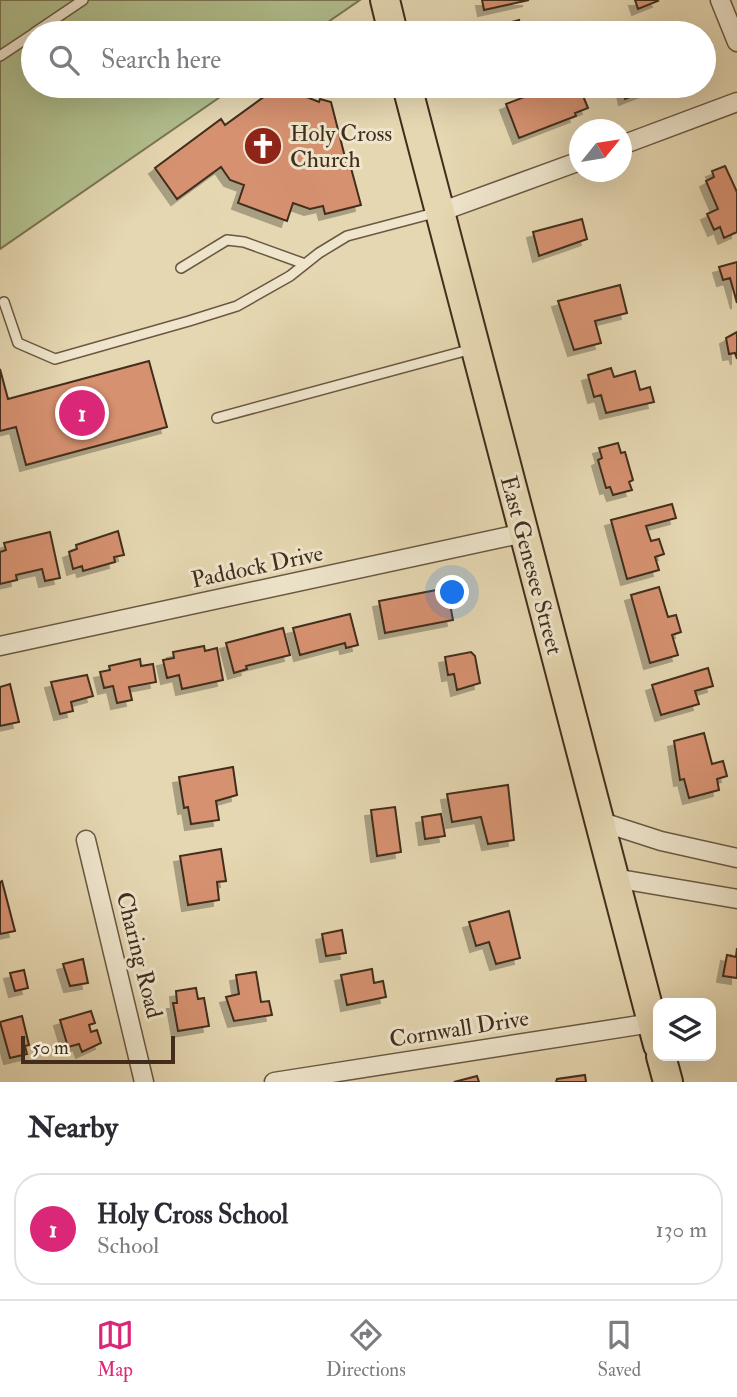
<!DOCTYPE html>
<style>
body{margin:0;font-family:"IM FELL Double Pica",serif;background:#f2f2f3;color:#2b2b33}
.controls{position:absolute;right:21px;bottom:21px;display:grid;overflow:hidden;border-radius:14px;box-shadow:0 7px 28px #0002}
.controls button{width:63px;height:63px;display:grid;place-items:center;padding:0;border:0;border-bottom:2px solid #e1e1e2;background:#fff;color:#2b2b33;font:35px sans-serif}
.compass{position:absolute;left:569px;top:119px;width:63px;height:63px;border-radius:50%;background:#fff;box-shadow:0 7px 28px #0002;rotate:60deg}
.scale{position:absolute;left:21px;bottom:18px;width:154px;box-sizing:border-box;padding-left:7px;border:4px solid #422d1d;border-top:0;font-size:19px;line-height:24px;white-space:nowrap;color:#422d1d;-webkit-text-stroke:5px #eee5cc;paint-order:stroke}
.you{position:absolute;left:453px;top:593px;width:24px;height:24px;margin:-18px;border:5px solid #fff;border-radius:50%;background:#1a73e8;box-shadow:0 0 0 10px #1a73e833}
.badge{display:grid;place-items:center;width:46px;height:46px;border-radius:50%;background:#db2777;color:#fff;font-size:23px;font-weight:700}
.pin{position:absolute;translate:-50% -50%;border:4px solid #fff;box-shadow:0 2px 7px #0006}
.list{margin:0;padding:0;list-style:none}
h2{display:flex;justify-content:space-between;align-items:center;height:91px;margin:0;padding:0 28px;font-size:30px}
h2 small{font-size:23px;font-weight:400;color:#7c7c81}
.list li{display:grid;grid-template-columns:46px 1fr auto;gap:21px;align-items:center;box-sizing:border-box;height:112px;margin:0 14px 14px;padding:0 14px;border:2px solid #e1e1e2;border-radius:28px}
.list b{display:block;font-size:26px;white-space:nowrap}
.list p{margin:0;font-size:23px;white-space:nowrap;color:#7c7c81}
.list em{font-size:23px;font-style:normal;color:#7c7c81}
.icon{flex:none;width:38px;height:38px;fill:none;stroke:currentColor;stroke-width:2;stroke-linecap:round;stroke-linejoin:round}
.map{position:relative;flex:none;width:737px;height:1082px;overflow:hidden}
.search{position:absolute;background:#fff;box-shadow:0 7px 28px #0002;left:21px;right:21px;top:21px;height:77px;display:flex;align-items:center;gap:18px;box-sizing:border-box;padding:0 24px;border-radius:38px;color:#7c7c81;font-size:26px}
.sheet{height:217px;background:#fff}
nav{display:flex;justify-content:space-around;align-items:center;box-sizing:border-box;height:98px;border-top:2px solid #e1e1e2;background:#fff;font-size:19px;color:#7c7c81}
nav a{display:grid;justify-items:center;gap:4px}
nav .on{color:#db2777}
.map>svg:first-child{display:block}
.green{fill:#b2bf8d;stroke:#7a7655;stroke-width:2}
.building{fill:#d6916f;stroke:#422d1d;stroke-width:2;filter:url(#shadow)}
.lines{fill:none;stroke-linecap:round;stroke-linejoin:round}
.lane-casing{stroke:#6b5842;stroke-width:12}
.street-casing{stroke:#6b5842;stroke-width:21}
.primary-casing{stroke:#422d1d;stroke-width:32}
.lane{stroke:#eee5cc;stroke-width:9}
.street{stroke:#eee5cc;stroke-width:18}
.primary{stroke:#e5d7b1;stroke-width:28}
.labels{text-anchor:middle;stroke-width:6;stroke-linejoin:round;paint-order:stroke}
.poi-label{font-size:23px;fill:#422d1d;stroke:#eee5cc;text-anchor:start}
.street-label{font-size:23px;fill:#422d1d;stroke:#eee5cc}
</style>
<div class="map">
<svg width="737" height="1082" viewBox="0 0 737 1082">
<defs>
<filter id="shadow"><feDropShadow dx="-6" dy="6" stdDeviation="0" flood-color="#0004"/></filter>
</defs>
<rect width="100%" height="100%" fill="#e5d7b1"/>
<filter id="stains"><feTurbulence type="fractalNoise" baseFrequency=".00286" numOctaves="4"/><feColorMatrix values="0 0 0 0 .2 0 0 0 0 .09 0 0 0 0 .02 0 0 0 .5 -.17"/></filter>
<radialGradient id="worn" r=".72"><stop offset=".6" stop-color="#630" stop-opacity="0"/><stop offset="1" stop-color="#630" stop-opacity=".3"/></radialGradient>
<path class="green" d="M0,0H360L312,33H33V86H236L0,249Z"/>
<path class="building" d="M482,0H529L484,10Z
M635,0H657L658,1L638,9Z
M519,20L522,33H487L485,29Z
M279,86L319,102L320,99L331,102L348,169L351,168L361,205L325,214L323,206L310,209L293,203L287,221L238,203L244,185L230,180L221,167L177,199L155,168L221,119L225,125Z
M553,86H579L588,108L575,113L576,116L519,138L506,104Z
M622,86H658L625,99Z
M725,166L737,192V232L724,238L720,227L714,230L707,214L718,209L706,181L714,177L712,171Z
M582,219L587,239L539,256L533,232Z
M737,262V303L730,278L723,280L719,267Z
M620,285L627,313L595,321L601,343L574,350L558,301Z
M737,332V359L735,353L729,354L726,338Z
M149,361L167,427L26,465L16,427L0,431V369L8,399Z
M611,368L614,377L635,371L640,390L650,387L654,402L606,413L601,395L594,397L588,375Z
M618,443L621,453L625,452L633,480L629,482L632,490L613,495L610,487L606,488L598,460L602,458L599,448Z
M672,504L676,518L646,526L651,541L659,539L664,554L655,557L659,570L627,579L611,520Z
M118,531L124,555L114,557L115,562L83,571L82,566L73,569L69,552L77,549L76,545Z
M50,532L60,578L45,581L42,569L16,575L17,580L0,584V552L6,550L4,543Z
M659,587L668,617L676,615L681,632L672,635L678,655L650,663L631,595Z
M447,588L453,620L385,633L379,601Z
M350,614L358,645L346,648L345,643L300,655L293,628Z
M283,628L290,655L246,666L247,669L234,673L226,643Z
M204,646L205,651L217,648L223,680L182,689L179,675L167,678L163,660L174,658L173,652Z
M471,652L475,656L480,683L457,690L454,674L448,675L445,657Z
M140,659L141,666L153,664L156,682L129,687L132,700L117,703L113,686L104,688L100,672L110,670L109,666Z
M708,668L713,686L695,691L699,704L661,715L652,685Z
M87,675L93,696L71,702L73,711L60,714L51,682Z
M10,684L19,722L0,726V687Z
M704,733L712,764L723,761L727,776L717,779L719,790L689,798L684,779L680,780L674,741Z
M233,767L237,795L216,801L219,820L191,824L188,807L184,808L179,777Z
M508,785L514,840L488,844L481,817L452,822L447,794Z
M395,807L401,852L377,856L371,810Z
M441,814L445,836L425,839L422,817Z
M221,849L226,881L217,882L219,900L188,905L180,856Z
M2,881L15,931L0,934V882Z
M509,911L520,958L496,964L489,942L476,946L469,922Z
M342,930L346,953L326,956L322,934Z
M737,948V978L723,976L727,955L736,957Z
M83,959L88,983L70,986L63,964Z
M372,969L374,983L383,981L386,997L347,1005L341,975Z
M24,970L28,988L15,991L10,973Z
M256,972L261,1002L269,1001L272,1015L234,1021L226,997L239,994L236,975Z
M196,988L198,999L204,998L209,1026L178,1031L173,1003H177L176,991Z
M91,1011L95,1023L89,1025L91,1032L97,1030L101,1043L82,1052L79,1044L68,1047L60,1020Z
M22,1016L29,1045L25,1046L27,1054L10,1058L0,1022Z
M585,1075L586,1082H556L557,1079Z
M477,1076L479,1082H454Z"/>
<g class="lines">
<g class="lane-casing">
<path id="lane" d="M34,33L83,0
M0,56L33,34
M181,268L227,240L244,242L305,264
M4,302L18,343L55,359L189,321L237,306L290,276L319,253L347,236L438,212
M217,418L472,349"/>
</g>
<g class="street-casing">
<path id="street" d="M720,0L737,42
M622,145L737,102
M440,212L580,161
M0,646L524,533
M599,821L661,841L737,858
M86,840L144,1082
M614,878L737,899
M274,1082L652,1023"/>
</g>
<g class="primary-casing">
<path id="primary" d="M385,0L393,33
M407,86L658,1045
M661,1056L668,1082"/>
</g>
<use href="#lane" class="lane"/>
<use href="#street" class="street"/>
<use href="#primary" class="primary"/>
</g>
<defs>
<g id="church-disc" transform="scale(2.0125)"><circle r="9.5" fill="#8f2418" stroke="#eee5cc"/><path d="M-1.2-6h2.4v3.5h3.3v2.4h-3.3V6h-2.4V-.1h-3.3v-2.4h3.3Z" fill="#fff"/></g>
</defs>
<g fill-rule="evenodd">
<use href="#church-disc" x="263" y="146"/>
</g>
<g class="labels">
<g class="poi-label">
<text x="290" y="141">Holy Cross<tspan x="290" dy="26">Church</tspan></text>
</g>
<g class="street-label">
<text transform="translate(532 565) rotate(75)" y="8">East Genesee Street</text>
<text transform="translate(257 566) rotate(-12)" y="8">Paddock Drive</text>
<text transform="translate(140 955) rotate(76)" y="8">Charing Road</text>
<text transform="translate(459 1028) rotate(-9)" y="8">Cornwall Drive</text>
</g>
</g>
<rect width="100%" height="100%" filter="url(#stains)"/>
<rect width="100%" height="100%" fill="url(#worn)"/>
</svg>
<div class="controls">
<button><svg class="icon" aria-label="layers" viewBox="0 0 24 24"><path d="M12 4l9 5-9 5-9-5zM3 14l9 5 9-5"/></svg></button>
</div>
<svg class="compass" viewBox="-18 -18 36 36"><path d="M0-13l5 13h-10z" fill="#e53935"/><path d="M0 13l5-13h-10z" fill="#7c7c81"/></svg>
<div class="scale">50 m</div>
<div class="you"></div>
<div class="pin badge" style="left:82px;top:413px">1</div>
<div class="search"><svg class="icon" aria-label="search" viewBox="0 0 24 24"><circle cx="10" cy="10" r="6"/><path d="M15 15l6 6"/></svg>Search here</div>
</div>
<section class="sheet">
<h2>Nearby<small></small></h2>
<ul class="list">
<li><span class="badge">1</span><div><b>Holy Cross School</b><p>School</p></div><em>130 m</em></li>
</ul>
</section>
<nav>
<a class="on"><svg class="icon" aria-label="map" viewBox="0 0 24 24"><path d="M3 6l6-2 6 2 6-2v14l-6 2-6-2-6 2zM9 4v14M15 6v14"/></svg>Map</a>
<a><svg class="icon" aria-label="directions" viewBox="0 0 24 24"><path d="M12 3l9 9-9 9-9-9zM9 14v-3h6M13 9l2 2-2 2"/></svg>Directions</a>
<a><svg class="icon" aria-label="saved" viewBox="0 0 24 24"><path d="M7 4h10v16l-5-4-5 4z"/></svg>Saved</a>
</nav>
